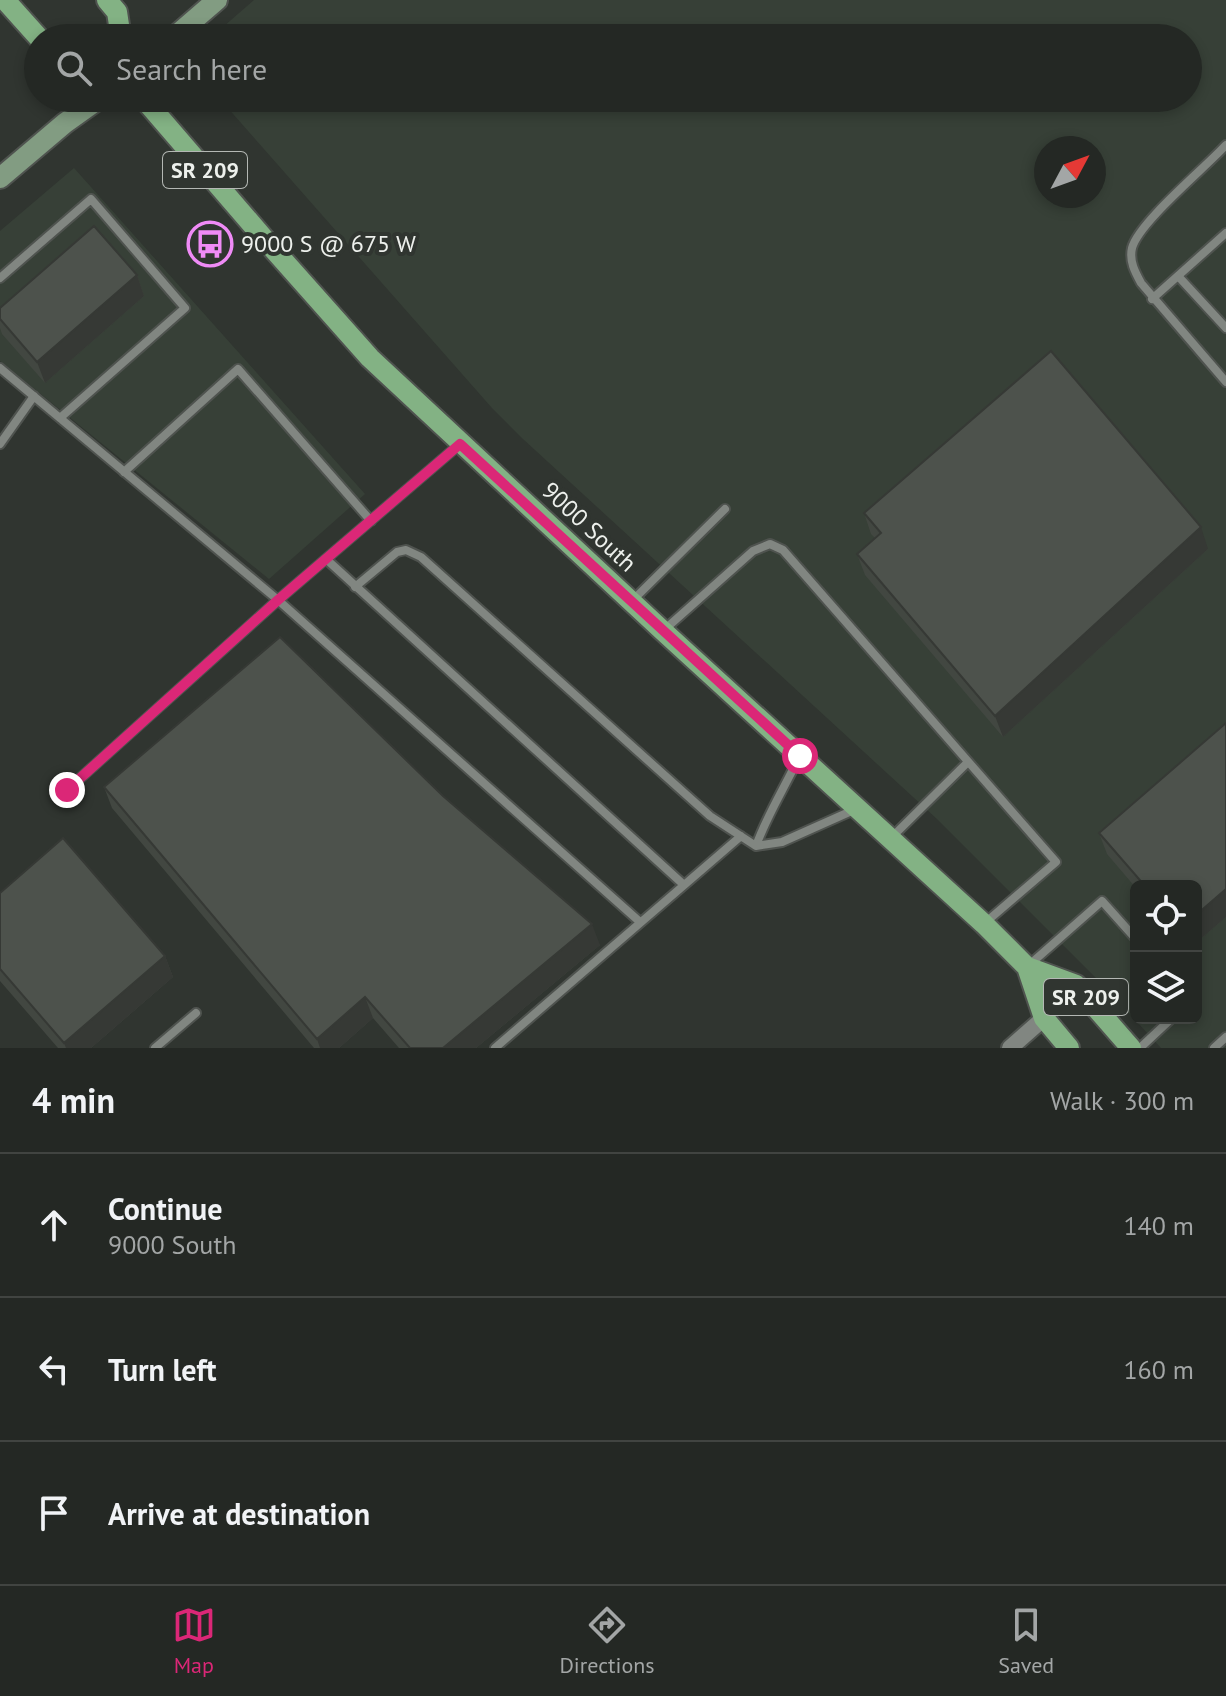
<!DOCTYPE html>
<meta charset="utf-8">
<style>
body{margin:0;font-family:"PT Sans",sans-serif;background:#2c302c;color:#f1f3f6}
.controls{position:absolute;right:24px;bottom:24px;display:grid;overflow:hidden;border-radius:12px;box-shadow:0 4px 12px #0003}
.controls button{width:72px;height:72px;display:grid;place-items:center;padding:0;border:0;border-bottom:2px solid #414441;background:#242824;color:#f1f3f6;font:40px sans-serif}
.compass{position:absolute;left:1034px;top:136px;width:72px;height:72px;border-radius:50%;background:#242824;box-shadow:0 4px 12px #0003;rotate:49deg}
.stop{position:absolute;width:24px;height:24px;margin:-18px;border:6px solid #db2777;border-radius:50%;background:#fff}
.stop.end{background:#db2777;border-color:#fff;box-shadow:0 2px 8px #0008}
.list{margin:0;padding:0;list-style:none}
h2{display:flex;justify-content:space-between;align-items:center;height:104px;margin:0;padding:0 32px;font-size:34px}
h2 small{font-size:26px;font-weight:400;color:#a3a6a6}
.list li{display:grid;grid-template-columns:52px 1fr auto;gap:24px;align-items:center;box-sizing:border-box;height:144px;padding:0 32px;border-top:2px solid #414441}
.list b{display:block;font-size:30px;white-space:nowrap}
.list p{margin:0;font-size:26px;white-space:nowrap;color:#a3a6a6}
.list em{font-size:26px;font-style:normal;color:#a3a6a6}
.icon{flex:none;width:44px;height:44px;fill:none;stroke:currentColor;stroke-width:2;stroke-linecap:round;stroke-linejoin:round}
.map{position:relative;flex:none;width:1226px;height:1048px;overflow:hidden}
.search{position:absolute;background:#242824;box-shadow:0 4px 12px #0003;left:24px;right:24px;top:24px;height:88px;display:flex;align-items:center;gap:20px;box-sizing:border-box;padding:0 28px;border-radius:44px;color:#a3a6a6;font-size:30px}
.sheet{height:536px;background:#242824}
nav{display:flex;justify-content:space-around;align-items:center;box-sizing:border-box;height:112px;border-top:2px solid #414441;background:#242824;font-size:22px;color:#a3a6a6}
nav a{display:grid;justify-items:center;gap:4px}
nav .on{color:#db2777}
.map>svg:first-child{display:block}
.built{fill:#374037;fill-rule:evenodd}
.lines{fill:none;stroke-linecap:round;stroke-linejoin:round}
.lane-casing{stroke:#4f534f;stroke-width:12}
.street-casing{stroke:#4f534f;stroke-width:20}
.secondary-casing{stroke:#4f534f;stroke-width:24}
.primary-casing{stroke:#4f534f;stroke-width:24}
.lane{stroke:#818681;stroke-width:8}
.street{stroke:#818681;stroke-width:16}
.secondary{stroke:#829c82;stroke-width:20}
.primary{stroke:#83b284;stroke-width:20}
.wall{fill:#424741}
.shaded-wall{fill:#363935}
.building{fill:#4d524c;stroke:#363935;stroke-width:2}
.route{stroke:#db2777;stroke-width:10}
.labels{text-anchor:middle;stroke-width:8;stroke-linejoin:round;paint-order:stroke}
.shield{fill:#303530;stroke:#b4b8b4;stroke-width:2}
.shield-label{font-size:22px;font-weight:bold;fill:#edf0ec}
.poi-label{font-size:24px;fill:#edf0ec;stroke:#303530;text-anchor:start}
.street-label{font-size:24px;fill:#edf0ec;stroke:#303530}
</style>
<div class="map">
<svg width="1226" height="1048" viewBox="0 0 1226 1048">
<rect width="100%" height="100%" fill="#303530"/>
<path class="built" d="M254,0H1226V1048H1161L1104,986L937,819L523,439L492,408L219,98H1188V38H214L223,27ZM1046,148H1094V196H1046ZM1136,886H1196V1018H1136Z
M74,168L365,494L269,579L0,361V231Z"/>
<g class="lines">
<g class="lane-casing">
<path id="lane" d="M1226,145C1205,168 1139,222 1132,248C1129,261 1135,272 1141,283L1226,382
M1178,276L1226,328
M0,278L91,199L185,308L60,418
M1152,299L1226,233
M0,368L278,600L640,922
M0,444L34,396
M124,472L238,369L371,521
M326,559L684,885
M355,587L397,552L406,550L421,557L710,816L756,846L782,842L856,809
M632,601L725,509
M664,630L753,551L770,544L783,550L1056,862L986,922
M67,790L278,600L460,444
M892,837L968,762
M756,846C767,815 785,787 799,757
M1028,966L1102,901L1136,939
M155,1048L196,1013
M495,1048L741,836
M1140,1048L1172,1018
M1214,1048L1226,1037"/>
</g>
<g class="street-casing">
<path id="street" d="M1010,1048L1044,1018"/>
</g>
<g class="secondary-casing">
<path id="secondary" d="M173,38L217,0
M0,178L65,123L100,98"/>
</g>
<g class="primary-casing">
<path id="primary" d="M5,0L39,38
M107,0L117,12L121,38
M143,98L267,242L370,358L663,631L984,924L1027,967L1076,985L1131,1048
M1027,967L1044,1018L1069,1048"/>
</g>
<use href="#lane" class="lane"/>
<use href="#street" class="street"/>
<use href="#secondary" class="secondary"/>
<use href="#primary" class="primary"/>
</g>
<path class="wall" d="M137,275L144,296L45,383L2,334L0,328V308Z
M864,513L1208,549L1003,737L865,575L857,554L875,538L871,534Z
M1226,723V917L1196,943V886H1136V888L1107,854L1099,833Z
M104,787L443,796L600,945L476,1048H399L373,1018L339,1048H314L112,808Z
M0,893L165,956L173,977L91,1048H58L0,981Z"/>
<path class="shaded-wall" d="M137,275L144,296L45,383L37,362Z
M1201,527L1208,549L1003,737L995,716Z
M1226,889V917L1196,943V915Z
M592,924L600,945L476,1048H443Z
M165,956L173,977L91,1048H66L64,1043Z
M365,997L373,1018L339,1048H320L317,1039Z"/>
<path class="building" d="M94,226L137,275L37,362L0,319V308Z
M1051,351L1201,527L995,716L857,554L881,533L864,513Z
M280,637L443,796L592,924L443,1048H410L365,997L317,1039L104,787Z
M1226,723V889L1196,915V886H1145L1099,833Z
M63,838L165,956L64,1043L0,969V893Z"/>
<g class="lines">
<path class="route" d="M67,790L278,600L460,444L800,756"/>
</g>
<defs>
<g id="bus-ring" transform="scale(2.3)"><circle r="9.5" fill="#303530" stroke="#ef8bf6" stroke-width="1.5"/><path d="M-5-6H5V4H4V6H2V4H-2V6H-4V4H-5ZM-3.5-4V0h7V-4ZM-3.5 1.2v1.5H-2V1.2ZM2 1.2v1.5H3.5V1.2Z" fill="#ef8bf6"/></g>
</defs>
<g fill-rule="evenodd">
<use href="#bus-ring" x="210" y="244"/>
</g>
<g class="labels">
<g class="shield">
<rect x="163" y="152" width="84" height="36" rx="6"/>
<rect x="1044" y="979" width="84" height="36" rx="6"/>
</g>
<g class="shield-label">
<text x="205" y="178">SR 209</text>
<text x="1086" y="1005">SR 209</text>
</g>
<g class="poi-label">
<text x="241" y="252">9000 S @ 675 W</text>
</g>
<g class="street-label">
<text transform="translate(589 527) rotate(43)" y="8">9000 South</text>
</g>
</g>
</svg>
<div class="controls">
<button><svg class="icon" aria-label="locate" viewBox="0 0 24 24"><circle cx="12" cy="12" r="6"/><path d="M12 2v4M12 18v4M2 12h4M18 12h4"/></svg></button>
<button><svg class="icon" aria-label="layers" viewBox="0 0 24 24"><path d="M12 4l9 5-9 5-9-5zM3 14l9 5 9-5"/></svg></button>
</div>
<svg class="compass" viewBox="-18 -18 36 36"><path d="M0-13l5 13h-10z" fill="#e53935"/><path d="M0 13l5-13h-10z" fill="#a3a6a6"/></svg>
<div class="stop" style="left:800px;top:756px"></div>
<div class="stop end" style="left:67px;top:790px"></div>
<div class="search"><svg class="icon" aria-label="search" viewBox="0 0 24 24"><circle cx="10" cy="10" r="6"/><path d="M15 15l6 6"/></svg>Search here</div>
</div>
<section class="sheet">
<h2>4 min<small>Walk · 300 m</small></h2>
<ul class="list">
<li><svg class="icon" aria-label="ahead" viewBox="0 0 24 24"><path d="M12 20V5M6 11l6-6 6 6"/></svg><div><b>Continue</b><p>9000 South</p></div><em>140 m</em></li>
<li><svg class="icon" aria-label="left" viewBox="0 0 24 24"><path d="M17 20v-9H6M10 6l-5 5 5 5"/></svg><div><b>Turn left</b></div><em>160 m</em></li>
<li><svg class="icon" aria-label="arrive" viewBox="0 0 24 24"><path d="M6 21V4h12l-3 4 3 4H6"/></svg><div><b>Arrive at destination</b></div></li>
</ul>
</section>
<nav>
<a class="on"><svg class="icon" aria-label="map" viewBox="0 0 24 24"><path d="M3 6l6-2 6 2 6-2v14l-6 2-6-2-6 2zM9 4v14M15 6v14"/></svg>Map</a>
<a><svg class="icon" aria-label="directions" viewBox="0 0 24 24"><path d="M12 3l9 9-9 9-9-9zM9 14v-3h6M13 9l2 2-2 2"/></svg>Directions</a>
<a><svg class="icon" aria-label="saved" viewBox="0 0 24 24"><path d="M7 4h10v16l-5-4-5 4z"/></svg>Saved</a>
</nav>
